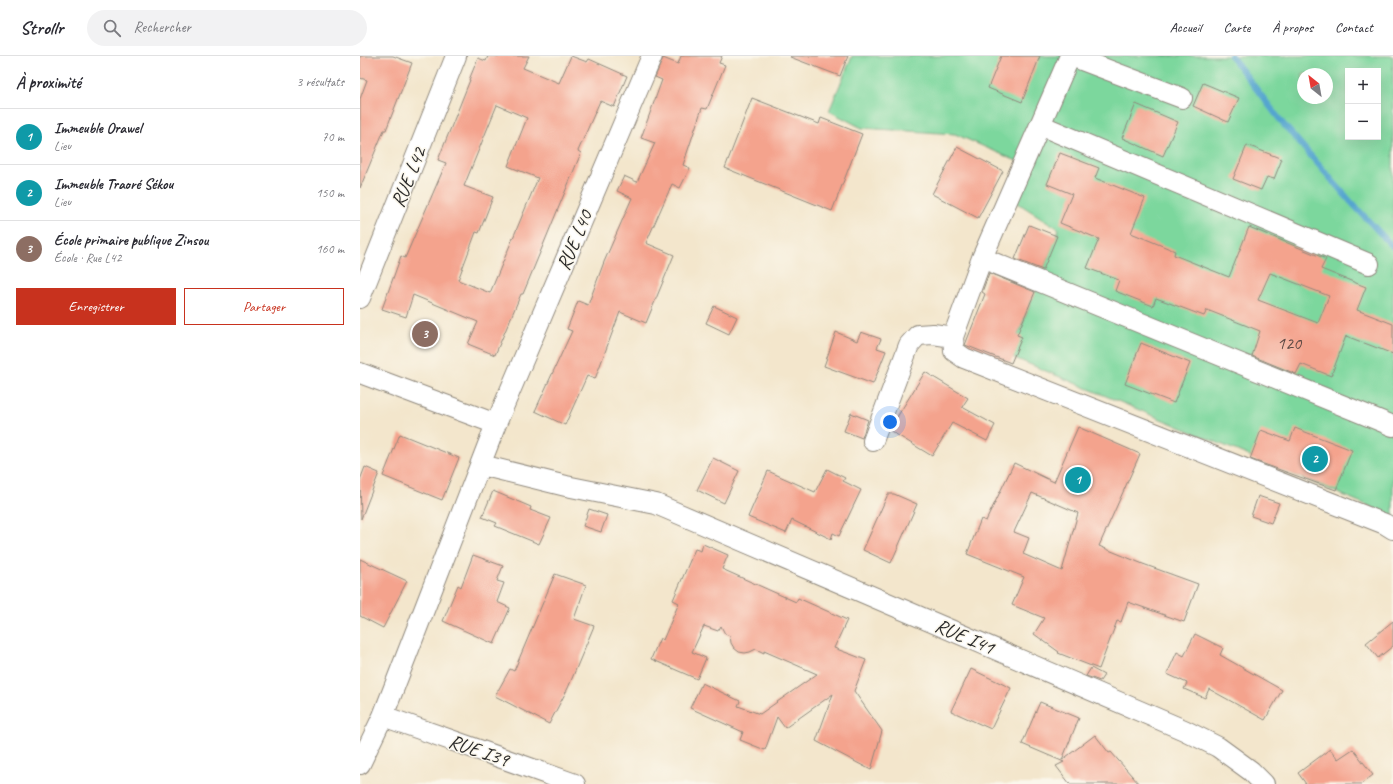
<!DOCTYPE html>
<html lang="fr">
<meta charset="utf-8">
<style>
body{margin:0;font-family:Caveat,sans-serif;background:#f2f2f3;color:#2b2b33}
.controls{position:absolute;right:12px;top:12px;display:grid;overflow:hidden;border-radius:0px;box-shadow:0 4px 16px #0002}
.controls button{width:36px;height:36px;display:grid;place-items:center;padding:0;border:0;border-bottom:1px solid #e1e1e2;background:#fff;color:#2b2b33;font:20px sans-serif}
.compass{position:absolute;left:937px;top:12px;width:36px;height:36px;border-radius:50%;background:#fff;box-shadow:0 4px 16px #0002;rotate:329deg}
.you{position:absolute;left:530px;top:366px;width:14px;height:14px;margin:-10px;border:3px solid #fff;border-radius:50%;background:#1a73e8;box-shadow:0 0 0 6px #1a73e833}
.badge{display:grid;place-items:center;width:26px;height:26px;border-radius:50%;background:#c8321e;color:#fff;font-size:13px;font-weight:700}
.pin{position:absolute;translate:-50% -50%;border:2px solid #fff;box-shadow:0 1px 4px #0006}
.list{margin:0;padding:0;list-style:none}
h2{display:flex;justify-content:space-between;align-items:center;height:52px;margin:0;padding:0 16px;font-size:17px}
h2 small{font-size:13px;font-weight:400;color:#7c7c81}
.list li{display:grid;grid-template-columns:26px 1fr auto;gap:12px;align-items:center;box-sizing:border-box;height:56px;padding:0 16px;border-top:1px solid #e1e1e2}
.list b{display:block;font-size:15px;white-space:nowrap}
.list p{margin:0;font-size:13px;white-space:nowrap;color:#7c7c81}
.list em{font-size:13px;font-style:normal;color:#7c7c81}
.actions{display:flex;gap:8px;padding:12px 16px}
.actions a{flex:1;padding:9px 0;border:1px solid #c8321e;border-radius:0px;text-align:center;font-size:14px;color:#c8321e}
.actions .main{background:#c8321e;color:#fff}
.icon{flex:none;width:22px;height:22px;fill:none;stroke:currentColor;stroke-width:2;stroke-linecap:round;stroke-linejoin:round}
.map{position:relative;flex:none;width:1033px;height:728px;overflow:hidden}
header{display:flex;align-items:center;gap:24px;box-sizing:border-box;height:56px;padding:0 20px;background:#fff;border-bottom:1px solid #e1e1e2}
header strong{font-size:19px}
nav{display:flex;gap:22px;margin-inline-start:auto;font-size:14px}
.search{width:280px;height:36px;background:#f2f2f3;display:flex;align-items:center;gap:10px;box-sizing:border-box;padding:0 14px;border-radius:22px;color:#7c7c81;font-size:15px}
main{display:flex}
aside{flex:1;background:#fff}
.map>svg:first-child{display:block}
.green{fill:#7cd79d;stroke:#548164;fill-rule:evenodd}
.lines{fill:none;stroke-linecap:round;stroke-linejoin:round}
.stream{stroke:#55a5cf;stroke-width:6}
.building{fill:#f4a38d;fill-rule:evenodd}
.minor-casing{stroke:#8f887c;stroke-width:22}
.minor{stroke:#fff;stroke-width:20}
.labels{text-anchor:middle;stroke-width:3;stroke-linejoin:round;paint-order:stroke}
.number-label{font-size:18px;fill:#5d4944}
.street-label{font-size:20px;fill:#2b2b2b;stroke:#fbf7ec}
</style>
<header>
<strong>Strollr</strong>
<div class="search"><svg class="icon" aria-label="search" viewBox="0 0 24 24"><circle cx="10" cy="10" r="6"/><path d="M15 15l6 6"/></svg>Rechercher</div>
<nav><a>Accueil</a><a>Carte</a><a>À propos</a><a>Contact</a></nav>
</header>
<main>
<aside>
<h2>À proximité<small>3 résultats</small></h2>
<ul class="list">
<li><span class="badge" style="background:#0f9aa8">1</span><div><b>Immeuble Orawel</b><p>Lieu</p></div><em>70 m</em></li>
<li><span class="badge" style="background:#0f9aa8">2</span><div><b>Immeuble Traoré Sékou</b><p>Lieu</p></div><em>150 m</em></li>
<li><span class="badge" style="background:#8d6e63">3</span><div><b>École primaire publique Zinsou</b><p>École · Rue L42</p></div><em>160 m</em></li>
</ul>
<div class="actions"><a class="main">Enregistrer</a><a>Partager</a></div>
</aside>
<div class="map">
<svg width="1033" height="728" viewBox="0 0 1033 728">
<rect width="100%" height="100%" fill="#fbf7ec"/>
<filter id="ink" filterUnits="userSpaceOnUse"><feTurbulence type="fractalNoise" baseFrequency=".025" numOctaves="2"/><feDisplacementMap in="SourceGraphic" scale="8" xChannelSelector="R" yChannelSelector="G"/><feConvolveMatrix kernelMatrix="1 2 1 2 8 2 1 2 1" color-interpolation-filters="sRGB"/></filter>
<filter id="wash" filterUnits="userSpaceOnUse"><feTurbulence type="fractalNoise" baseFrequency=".012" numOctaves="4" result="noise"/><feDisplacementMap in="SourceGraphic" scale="16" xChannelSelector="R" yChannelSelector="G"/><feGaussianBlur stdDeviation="0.9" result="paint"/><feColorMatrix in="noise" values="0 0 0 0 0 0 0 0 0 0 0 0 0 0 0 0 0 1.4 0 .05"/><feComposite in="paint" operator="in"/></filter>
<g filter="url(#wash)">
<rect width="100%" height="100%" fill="#f3e6cc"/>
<path class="green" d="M492,0H1033V460L650,300L699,173L645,139L666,109L595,78L502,72L469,55ZM988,15H1018V81H988ZM943,18H967V42H943Z"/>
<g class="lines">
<path class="stream" d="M871,0L924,69L991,146L1033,191"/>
</g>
<g id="blocks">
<path class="building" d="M0,0H33L52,7L26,74H24L0,132V43L7,24L0,22Z
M128,0H169L163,12L199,27L211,0L227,6L229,3L267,20L254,51L240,45L218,95L221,97L163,238H161L135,299L108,288L118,266L53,239L46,261L22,253L41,200L45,202L86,107L78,104L110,24H109L118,2L126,5ZM137,49L167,62L148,110L178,122L130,237L98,224L116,176L119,177L133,141L104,130Z
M321,0H362L359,7L365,9L347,53L342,52L323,109L330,112L320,132L312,128L286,187L314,199L286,267L260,256L235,323L227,320L205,369L175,355L212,275L207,273L218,245L228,249L244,206L272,142L257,135L264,120L277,126L295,87L281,82L302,24L295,21L303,2L318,8Z
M431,0H488L480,20L430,1Z
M641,0H680L662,46L628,32Z
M843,27L879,42L868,66L833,50Z
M392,42L459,68L461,62L502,78L472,155L365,112Z
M776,48L818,66L803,100L762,82Z
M887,89L922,103L914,123L907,121L901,134L873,123Z
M597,91L643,115L618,162L572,138Z
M700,97L739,112L735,122L785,142L771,177L815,195L814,199L869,221L889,171L966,203L961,213L1006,231L997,254L1033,268V298L986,280L971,320L941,308L936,318L892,300L900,275L847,254L844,260L796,242L793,250L755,235L759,224L727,212L739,183L700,167L712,138L687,128ZM910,217L969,240L958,267L898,244Z
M669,169L697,180L683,214L655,203Z
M629,217L675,236L657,279L662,281L651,307L605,289L625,238L622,236Z
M354,250L377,261L369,278L346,267Z
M476,276L497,285L501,276L521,283L517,292L526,295L513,328L464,310Z
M781,287L830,307L814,347L765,328Z
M565,316L608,342L602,351L635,369L627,385L592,367L572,400L529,374Z
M491,357L508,364L502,382L484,375Z
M718,371L780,398L739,490L783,508L838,528L824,566L768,546L761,566L757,565L739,613L698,597L699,596L674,578L684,562L652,549L664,521L607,498L621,463L626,465L654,407L694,426ZM672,437L718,457L702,515L663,498L669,482L654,476Z
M935,372L992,394L976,434L890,403L901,374L930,385Z
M40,378L99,402L82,444L23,420Z
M353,402L379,415L364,447L337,434Z
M5,411L19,417L1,463L0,424Z
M467,413L485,422L483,425L501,434L479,480L473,477L471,483L432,464L426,477L388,461L408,415L455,436Z
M133,435L171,451L170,454L191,462L179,488L135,470L137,467L122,461Z
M528,438H534L557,448L531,507L503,494Z
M898,440L919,447L911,467L891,460Z
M229,453L247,459L241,476L223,470Z
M343,488L368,499L362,513L436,546L438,542L487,564L474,592L506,604L494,635L522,675L511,714L456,685L473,638L425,672L417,661L405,694L380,684L383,676L330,652L342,627L380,645L378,650L400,658L457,618L404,595V597L396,593L390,596L385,597L379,596L374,592L371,587L370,580L365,578L361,570L358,575L344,570L332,596L346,602L337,623L291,603L300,582L303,584L319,547L313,544L335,493L341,495Z
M113,499L143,510L137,525L144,527L137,546L150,552L134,588L83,565L98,529L101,531Z
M0,503L47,525L23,572L0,560Z
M195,518L226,529L214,563L234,570L208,632L189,668L135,640L150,613L154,615Z
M1033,565V590L1018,602L1006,587Z
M835,578L863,592L860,599L922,634L905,664L849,633L845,642L824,633L827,627L807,618L817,596L824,600Z
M731,612L744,619L740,625L726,620Z
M611,613L651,632L631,673L591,655Z
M680,646L719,662L702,704L735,679L749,697L751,696L779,728H710L696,710L704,706L662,688Z
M970,693L978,703L993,693L1013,719L1001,728H946L938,717Z"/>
</g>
</g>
<g filter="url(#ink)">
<use href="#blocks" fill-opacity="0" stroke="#8f887c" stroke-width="1"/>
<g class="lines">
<g class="minor-casing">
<path id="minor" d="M711,0L822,42
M680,69L710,0
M622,202L1033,370
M1009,208L680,69L622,202L593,281L594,295L604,302L1025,468L1033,473
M0,242L96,0
M0,317L136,368
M513,385L549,289L558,279L573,278L593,281
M121,409L206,430L296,448L824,674L858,691L891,715L904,728
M23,660L215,728
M0,708L23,660L136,368L292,0"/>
</g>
<use href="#minor" class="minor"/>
</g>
</g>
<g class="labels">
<g class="number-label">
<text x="929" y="293">120</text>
</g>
<g class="street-label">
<text transform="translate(48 121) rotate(-68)" y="7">RUE L42</text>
<text transform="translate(214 184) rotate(-67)" y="7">RUE L40</text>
<text transform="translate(605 580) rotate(23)" y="7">RUE I41</text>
<text transform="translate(119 694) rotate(19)" y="7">RUE I39</text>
</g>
</g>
</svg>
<div class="controls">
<button>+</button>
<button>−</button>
</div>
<svg class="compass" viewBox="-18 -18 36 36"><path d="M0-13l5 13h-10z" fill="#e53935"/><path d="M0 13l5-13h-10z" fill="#7c7c81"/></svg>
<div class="you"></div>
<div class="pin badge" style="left:718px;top:424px;background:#0f9aa8">1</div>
<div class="pin badge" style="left:955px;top:403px;background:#0f9aa8">2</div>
<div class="pin badge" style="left:65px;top:278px;background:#8d6e63">3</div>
</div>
</main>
